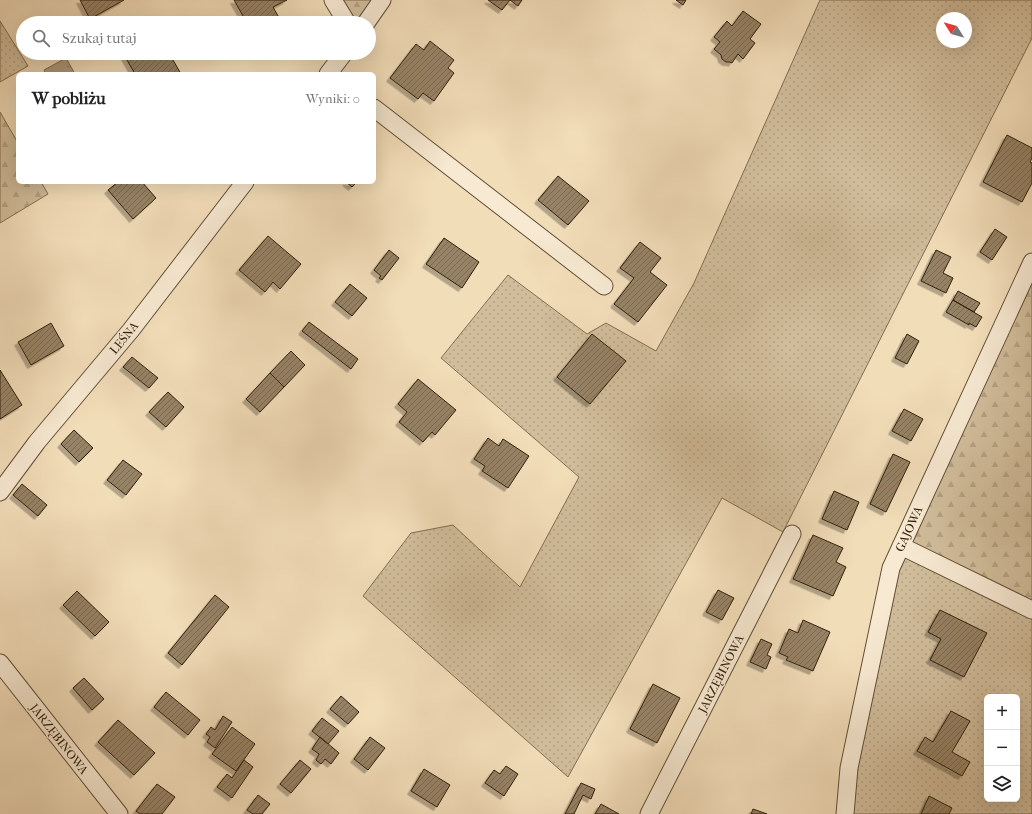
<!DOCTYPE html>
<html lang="pl">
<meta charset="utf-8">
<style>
body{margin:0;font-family:"IM FELL French Canon",serif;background:#f2f2f2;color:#222}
.controls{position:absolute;right:12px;bottom:12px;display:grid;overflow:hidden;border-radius:6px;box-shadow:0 4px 16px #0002}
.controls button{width:36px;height:36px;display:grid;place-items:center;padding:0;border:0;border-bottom:1px solid #e0e0e0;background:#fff;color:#222;font:20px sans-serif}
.compass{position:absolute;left:936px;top:12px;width:36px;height:36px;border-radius:50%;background:#fff;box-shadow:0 4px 16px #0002;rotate:307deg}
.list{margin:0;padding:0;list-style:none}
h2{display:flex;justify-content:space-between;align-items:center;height:52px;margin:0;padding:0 16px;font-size:17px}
h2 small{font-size:13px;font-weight:400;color:#767676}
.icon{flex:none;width:22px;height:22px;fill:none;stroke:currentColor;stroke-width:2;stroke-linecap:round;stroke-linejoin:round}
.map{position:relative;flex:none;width:1032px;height:814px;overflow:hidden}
.search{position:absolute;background:#fff;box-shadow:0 4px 16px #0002;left:16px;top:16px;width:360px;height:44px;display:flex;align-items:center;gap:10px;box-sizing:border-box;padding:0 14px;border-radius:22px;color:#767676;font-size:15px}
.panel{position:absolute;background:#fff;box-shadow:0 4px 16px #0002;left:16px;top:72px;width:360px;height:112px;border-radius:6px}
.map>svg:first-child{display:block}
.grass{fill:url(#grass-dots);stroke:#826e52;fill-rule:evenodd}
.forest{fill:url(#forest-firs);stroke:#826e52}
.water{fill:url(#water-ripples);stroke:#7e6b50}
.building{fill:url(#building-hatch);stroke:#32200a;filter:url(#shadow)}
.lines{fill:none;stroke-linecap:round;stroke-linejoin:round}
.street-casing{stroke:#624f36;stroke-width:19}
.street{stroke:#f7e9d2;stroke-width:17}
.labels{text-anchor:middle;stroke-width:3;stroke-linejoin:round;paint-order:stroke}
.street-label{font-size:12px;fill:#32200a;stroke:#f7e9d2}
</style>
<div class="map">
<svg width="1032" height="814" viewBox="0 0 1032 814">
<defs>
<pattern id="grass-dots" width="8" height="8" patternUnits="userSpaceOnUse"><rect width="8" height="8" fill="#d1bd9b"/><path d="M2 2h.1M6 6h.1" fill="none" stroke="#b4a284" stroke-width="1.8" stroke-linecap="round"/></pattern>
<pattern id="forest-firs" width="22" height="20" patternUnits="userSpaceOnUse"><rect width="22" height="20" fill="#d1bd9b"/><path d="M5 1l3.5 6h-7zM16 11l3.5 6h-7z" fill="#b4a284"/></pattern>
<pattern id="water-ripples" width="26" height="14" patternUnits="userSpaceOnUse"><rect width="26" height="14" fill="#b19d7e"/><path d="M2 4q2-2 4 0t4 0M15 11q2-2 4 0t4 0" fill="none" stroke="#918065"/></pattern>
<pattern id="building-hatch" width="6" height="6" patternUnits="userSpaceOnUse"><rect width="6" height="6" fill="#968265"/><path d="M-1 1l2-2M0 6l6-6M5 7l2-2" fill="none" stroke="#7b6a51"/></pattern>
<filter id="shadow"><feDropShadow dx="-3.5" dy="3.5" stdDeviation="0" flood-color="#0004"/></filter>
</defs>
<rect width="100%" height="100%" fill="#f2ddb9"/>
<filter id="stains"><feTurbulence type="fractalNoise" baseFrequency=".005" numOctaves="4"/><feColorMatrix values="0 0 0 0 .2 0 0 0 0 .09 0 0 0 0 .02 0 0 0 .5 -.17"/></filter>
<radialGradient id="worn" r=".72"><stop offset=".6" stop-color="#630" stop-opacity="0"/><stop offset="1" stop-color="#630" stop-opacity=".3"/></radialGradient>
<path class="grass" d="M820,0H1032V38L783,532L722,498L568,777L363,596L411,533L453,525L520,587L579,477L441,358L508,275L587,334L606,323L656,351L694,283ZM942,18H966V42H942Z
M0,21L28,66L0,82Z
M901,546L1032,604V814H845ZM987,697H1017V799H987Z"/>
<path class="forest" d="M333,0H382L366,23H347Z
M0,112L18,143V182H41L48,194L0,223Z
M1032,262V604L901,546Z"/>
<path class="water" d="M66,58L75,74H46L44,70Z"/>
<path class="building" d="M80,0H124L90,19Z
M234,0H287L273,7L282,23H247Z
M488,0H510L502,10Z
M510,0H522L518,6Z
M676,0H686L683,5Z
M743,11L761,24L750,39L755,43L743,59L738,54L732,63L730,62H726L722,59L721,55L714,49L720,42L714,37L727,21L732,26Z
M430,41L454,60L448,68L454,73L434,101L423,93L418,99L390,78L416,44L424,50Z
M123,53H169L181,74H135Z
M1007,135L1032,148V158L1030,162L1032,163V183L1022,202L983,182Z
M558,176L589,201L568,225L538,200Z
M118,182H124L126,184L129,182H142L156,198L133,219L108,190Z
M346,182H357L352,187Z
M995,229L1007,237L992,260L980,252Z
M268,236L301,264L280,289L273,282L265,292L239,270Z
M444,238L479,262L462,288L426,264Z
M640,242L661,258L650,272L667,285L638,322L614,304L634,278L620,268Z
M389,250L399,258L382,280L379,278L381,276L374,270Z
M936,250L951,257L943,273L953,278L946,293L921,281Z
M350,284L367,298L352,316L335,302Z
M958,291L980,303L974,312L953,300Z
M953,300L982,317L976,327L969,323V325L946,312Z
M309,322L358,359L351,369L302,331Z
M51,323L64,346L31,365L18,342Z
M592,334L626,361L590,404L557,377Z
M907,334L919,341L907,364L895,358Z
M291,351L305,365L284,387L270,373Z
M132,357L158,378L149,388L123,367Z
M0,370L22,405L0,419Z
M270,373L284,387L260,412L246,399Z
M418,379L456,410L435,435L432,432L423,442L399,422L407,412L398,404Z
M168,392L184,407L166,427L149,412Z
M904,409L923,419L911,441L892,431Z
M74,430L93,448L79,462L61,444Z
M488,438L499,446L503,439L529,456L508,488L482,471L485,466L474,459Z
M893,454L910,462L886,512L870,504Z
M123,460L142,474L126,495L107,480Z
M22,484L47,505L38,516L13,495Z
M834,491L859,502L847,530L822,519Z
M813,535L843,548L836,562L846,567L833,596L793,579Z
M718,590L734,598L722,620L706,612Z
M77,591L109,622L95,636L63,605Z
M215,595L229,607L182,665L168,653Z
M940,610L987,633L964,677L930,660L941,639L928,632Z
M803,620L830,632L813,671L786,660L788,657L779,653L789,629L798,633Z
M761,639L772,644L767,655L771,657L766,669L750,662Z
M84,678L104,699L92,710L73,688Z
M653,684L680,698L657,743L630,729Z
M166,692L200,720L188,735L154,707Z
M341,696L359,712L348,724L330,709Z
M951,711L970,721L952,752L970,762L962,776L917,751L925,737L933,742Z
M223,716L232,722L215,748L207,742L210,737L206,734L211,727L215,730Z
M322,718L339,731L328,744L312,731Z
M118,720L155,753L134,775L98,742Z
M232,727L255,744L236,771L212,754Z
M320,737L339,753L331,764L325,759L321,764L316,760L319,754L312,749Z
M370,737L385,748L368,770L354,759Z
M244,760L253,767L232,798L217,787L227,774L232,778Z
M300,760L311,769L291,793L280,784Z
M506,766L518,774L504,796L485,783L494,770L500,774Z
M424,769L450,785L437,807L411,791Z
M581,783L595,789L591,799L583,795L574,814H565Z
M157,784L175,797L162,814H140L136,811Z
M258,795L270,804L262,814H253L247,810Z
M929,796L952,808L949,814H921Z
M601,804L619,814H595Z
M753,809L767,814H751Z"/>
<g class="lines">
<g class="street-casing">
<path id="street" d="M333,0L347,23
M366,23L382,0
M328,74L344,53
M374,108L604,286
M0,492L37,442L131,330L245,182
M901,546L1032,610
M0,663L119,814
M649,814L792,534
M845,814L849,768L891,568L1032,262"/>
</g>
<use href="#street" class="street"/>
</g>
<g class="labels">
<g class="street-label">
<text transform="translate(124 338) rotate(-51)" y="4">LEŚNA</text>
<text transform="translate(909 529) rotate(-65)" y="4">GAJOWA</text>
<text transform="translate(721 674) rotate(-63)" y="4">JARZĘBINOWA</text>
<text transform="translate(59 739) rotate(52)" y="4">JARZĘBINOWA</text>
</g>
</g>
<rect width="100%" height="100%" filter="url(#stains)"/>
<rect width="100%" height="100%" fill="url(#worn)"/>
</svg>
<div class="controls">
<button>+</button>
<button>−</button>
<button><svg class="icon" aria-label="layers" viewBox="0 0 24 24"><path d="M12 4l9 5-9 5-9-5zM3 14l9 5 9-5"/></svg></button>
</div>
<svg class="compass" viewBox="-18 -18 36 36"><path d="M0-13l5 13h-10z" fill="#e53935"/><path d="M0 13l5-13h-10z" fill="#767676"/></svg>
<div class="search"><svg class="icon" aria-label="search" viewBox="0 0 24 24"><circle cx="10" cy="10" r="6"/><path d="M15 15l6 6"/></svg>Szukaj tutaj</div>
<section class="panel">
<h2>W pobliżu<small>Wyniki: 0</small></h2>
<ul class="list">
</ul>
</section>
</div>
